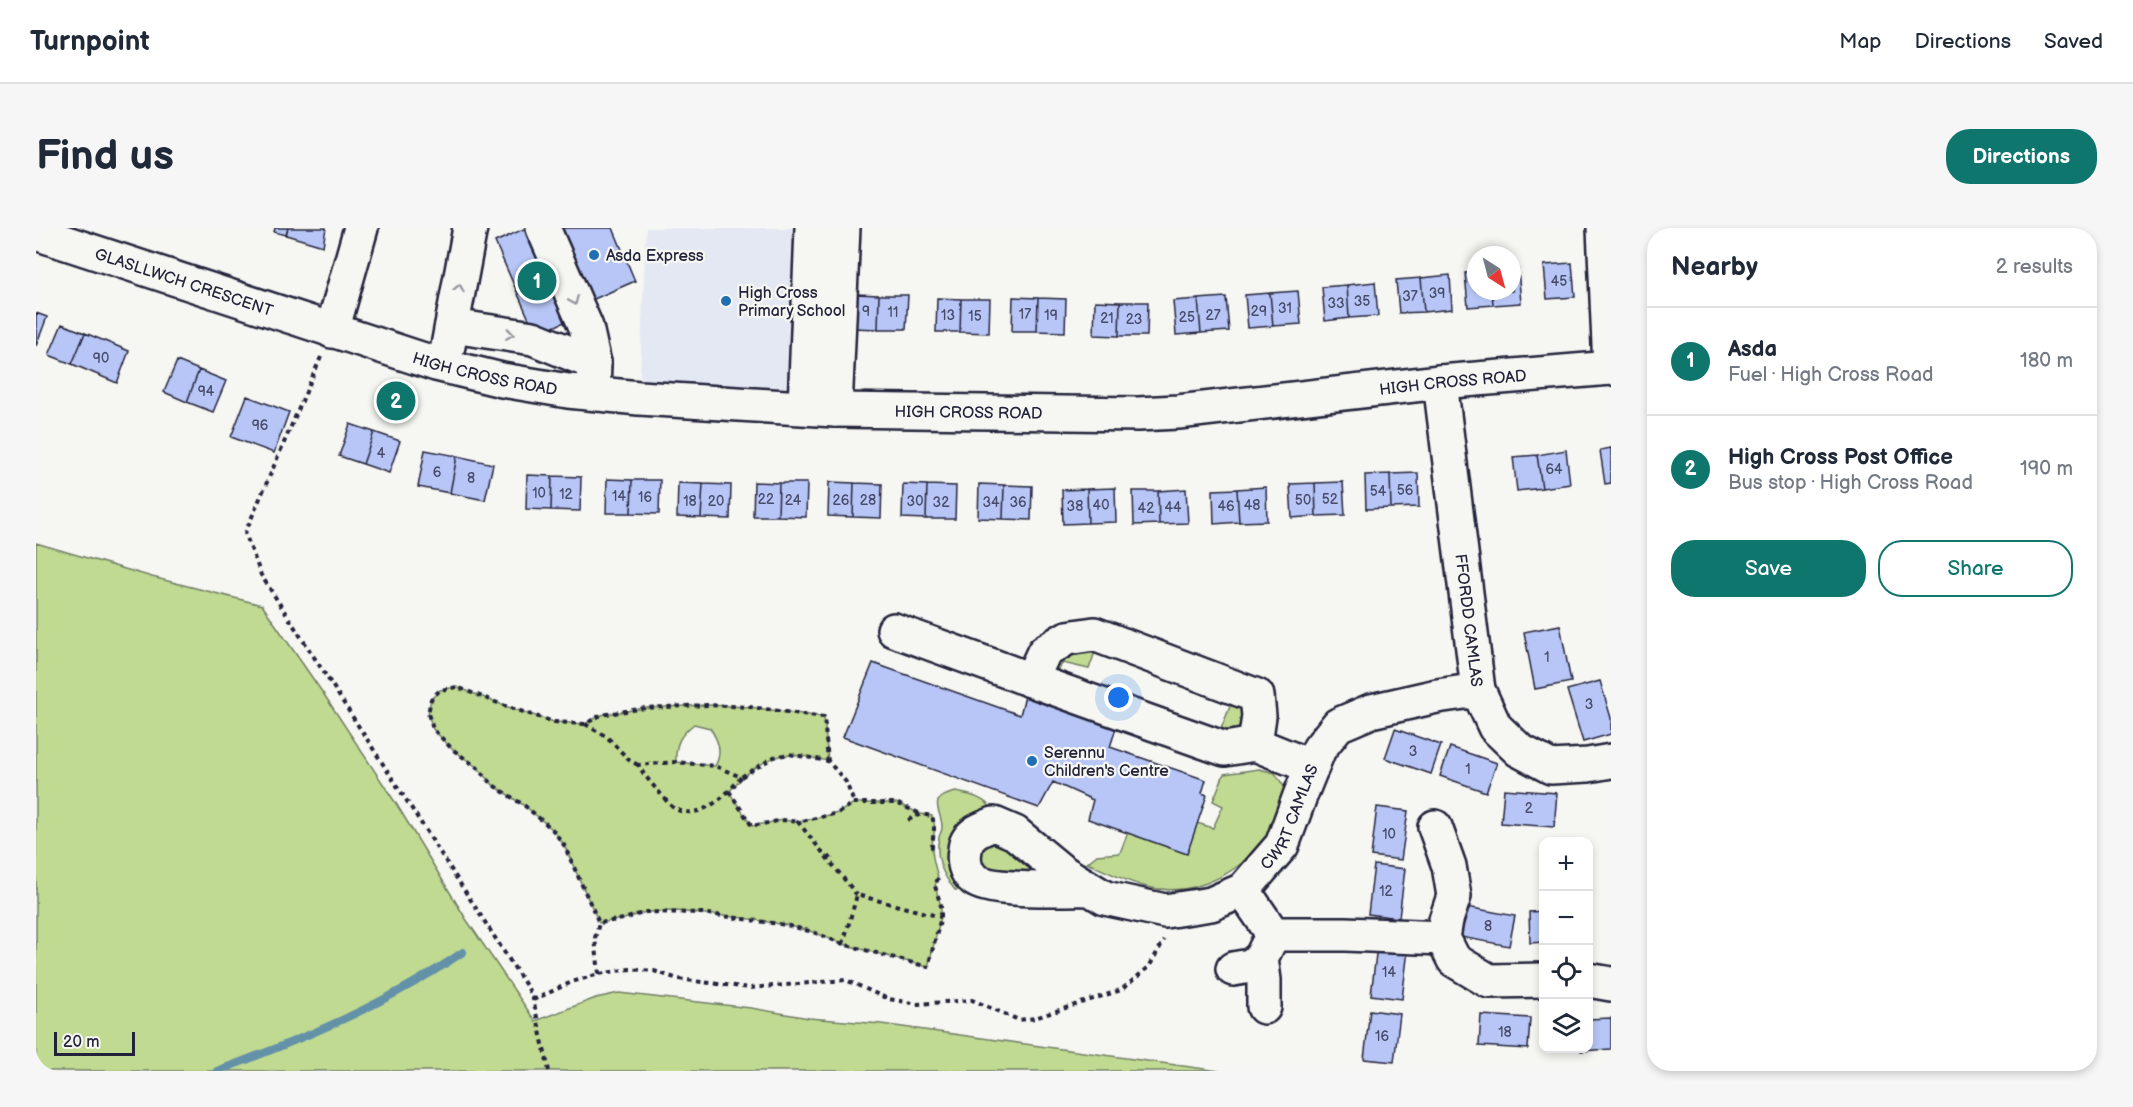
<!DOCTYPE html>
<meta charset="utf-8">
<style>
body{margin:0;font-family:"Balsamiq Sans",sans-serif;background:#f6f6f7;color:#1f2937}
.controls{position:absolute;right:18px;bottom:18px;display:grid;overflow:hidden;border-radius:12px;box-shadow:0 3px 9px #0003}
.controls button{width:54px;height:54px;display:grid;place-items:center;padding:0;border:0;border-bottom:2px solid #e0e1e3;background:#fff;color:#1f2937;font:30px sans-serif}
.compass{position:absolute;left:1431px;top:18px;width:54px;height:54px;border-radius:50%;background:#fff;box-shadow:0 3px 9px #0003;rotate:144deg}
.scale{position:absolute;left:18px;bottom:15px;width:81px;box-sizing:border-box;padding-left:6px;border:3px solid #22223b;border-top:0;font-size:16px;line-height:21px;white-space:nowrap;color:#22223b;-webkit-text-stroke:4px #f6f6f2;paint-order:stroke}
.you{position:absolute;left:1083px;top:470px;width:21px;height:21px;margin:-15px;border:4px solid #fff;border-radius:50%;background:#1a73e8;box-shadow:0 0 0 9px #1a73e833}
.badge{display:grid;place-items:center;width:39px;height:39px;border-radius:50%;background:#0f766e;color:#fff;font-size:20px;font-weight:700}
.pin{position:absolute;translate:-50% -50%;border:3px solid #fff;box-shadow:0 2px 6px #0006}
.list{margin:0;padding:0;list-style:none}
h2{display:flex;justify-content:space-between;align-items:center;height:78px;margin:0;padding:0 24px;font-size:26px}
h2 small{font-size:20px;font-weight:400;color:#747a83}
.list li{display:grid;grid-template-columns:39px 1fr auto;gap:18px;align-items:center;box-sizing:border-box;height:108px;padding:0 24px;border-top:2px solid #e0e1e3}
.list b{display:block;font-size:22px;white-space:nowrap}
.list p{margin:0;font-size:20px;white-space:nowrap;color:#747a83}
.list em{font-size:20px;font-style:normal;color:#747a83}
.actions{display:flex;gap:12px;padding:18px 24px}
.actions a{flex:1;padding:14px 0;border:2px solid #0f766e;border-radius:24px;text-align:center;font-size:21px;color:#0f766e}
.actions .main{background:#0f766e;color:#fff}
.icon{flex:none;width:33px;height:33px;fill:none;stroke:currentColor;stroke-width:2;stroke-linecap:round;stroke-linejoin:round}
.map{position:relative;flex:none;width:1575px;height:843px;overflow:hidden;border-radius:24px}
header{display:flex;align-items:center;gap:36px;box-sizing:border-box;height:84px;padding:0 30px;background:#fff;border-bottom:2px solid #e0e1e3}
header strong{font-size:28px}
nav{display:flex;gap:33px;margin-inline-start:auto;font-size:21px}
.intro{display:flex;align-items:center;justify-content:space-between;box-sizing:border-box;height:144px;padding:0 36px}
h1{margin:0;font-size:42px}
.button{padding:15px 27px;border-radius:24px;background:#0f766e;color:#fff;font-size:21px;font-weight:700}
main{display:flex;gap:36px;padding:0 36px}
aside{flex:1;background:#fff;border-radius:24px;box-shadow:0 3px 9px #0003}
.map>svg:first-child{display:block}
.built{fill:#e3e8f3}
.green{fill:#c0da91;stroke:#717e66;stroke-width:1.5;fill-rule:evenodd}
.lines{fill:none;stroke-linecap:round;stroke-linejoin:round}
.stream{stroke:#6491a8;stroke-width:8}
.building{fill:#b7c6f6;stroke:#22223b;stroke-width:1.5}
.minor-casing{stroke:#22223b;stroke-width:38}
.major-casing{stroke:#22223b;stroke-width:38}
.path{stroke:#22223b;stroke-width:4;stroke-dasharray:4.5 4.5;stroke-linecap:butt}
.minor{stroke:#f6f6f2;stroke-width:33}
.major{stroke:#f6f6f2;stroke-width:33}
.oneway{stroke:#9797a0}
.poi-dot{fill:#1f6fb2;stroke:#f6f6f2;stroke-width:2}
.labels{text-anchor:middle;stroke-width:4.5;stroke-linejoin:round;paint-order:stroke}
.number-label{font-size:14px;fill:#474b6a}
.poi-label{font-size:16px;fill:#22223b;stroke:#f6f6f2;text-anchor:start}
.street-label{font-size:16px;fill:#22223b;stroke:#f6f6f2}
</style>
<header>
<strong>Turnpoint</strong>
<nav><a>Map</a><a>Directions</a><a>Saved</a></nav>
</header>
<div class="intro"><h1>Find us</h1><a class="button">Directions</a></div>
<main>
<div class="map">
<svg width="1575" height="843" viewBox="0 0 1575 843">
<rect width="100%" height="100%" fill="#f6f6f2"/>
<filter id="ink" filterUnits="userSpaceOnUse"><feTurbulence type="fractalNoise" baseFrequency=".0167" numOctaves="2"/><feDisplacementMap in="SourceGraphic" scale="12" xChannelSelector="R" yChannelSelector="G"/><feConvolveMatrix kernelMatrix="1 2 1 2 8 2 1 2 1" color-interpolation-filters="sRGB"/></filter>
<g filter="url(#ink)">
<path class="built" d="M610,0H776L769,179L603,170Z"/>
<path class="green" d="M0,315L116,349L226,377L293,474L361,577L430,691L499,793L560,770L583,765L715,780L773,790L845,796L1183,843H0Z
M1060,421L1053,441L1027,435L1016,450L1012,448C1025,422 1032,425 1060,421Z
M421,459L472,479L518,494L549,496L565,487L609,480L671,477L714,479L788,489L792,533C780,531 766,527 754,527C733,526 705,548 693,564L716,598L747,592L762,594L802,585L818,575H860L885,586L896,588C901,603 898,602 896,616C895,627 899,639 902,649L899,658L905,678V689L892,739L807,716L777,704L750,697L708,690L640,683L610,684L588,691L563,695L528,617L516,601L489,578L457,557L442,540L416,521L397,501L392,486L395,471L404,462ZM658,496L674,500C682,512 687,524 679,538L640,534C639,516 644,507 658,496Z
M1198,469C1207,479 1213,496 1197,504C1193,507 1187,507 1182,508Z
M1223,541L1239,545L1249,560C1245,573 1242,588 1236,599C1212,642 1160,671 1111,659C1091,654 1070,643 1051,635L1061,627L1084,625L1092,604L1161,595L1177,600L1187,578L1177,573L1188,546Z
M920,564C936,567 949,570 959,584L931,662H919C906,646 899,630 903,609C904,606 906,603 906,600C907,583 888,571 920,564Z
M958,610L1010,647L944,641L942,623Z"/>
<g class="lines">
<path class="stream" d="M181,843C267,811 351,776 427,724"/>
</g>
<path class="building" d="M239,0H252L250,7L238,4Z
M252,0H290L287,18L250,7Z
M490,0H505L544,87L500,107L459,14Z
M517,0H577L599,53L549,75Z
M1536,35L1539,69L1511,71L1508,37Z
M1476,41H1482L1485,75L1457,77L1456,63H1476Z
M1440,44V63H1456L1457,77L1432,79L1429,45Z
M1414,47L1416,81L1388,84L1385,50Z
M1385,50L1388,84L1363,85L1360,52Z
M1339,54L1342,88L1313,90L1311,57Z
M1311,57L1313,90L1289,93L1286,59Z
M1262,63L1265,96L1237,98L1234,65Z
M1234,65L1237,98L1212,100L1209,67Z
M819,66L843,67L842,101L817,100Z
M843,67H872L870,101H842Z
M977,69L1002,70L1001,103H976Z
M1190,69L1193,103L1165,105L1162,71Z
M901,70L925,71L924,104H900Z
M1002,70L1030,71L1029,104L1001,103Z
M925,71H954L953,105L924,104Z
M1162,71L1165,105L1140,107L1137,73Z
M1059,73L1084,74L1083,108L1058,107Z
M1084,74H1112L1111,108H1083Z
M0,85L11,89L0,118Z
M26,96L49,105L36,136L13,127Z
M49,105L93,123L81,155L36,136Z
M141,133L163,142L151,174L128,164Z
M163,142L190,153L177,184L151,174Z
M211,168L253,184L238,225L195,209Z
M314,196L338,204L327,236L303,228Z
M338,204L364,213L353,245L327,236Z
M1575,220V255L1569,256L1564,222Z
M389,222L421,228L414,265L382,259Z
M1530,222L1534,256L1506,260L1501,227Z
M1501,227L1506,260L1481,263L1477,229Z
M421,228L457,236L449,272L414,265Z
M1382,245L1383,279L1355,280L1354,246Z
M1354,246L1355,280L1330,281L1329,247Z
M491,247L516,248L515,282L490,281Z
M516,248L545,249L544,283L515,282Z
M571,251L596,252L595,285H570Z
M596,252H624L623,286L595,285Z
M718,254L743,255L742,288H717Z
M793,254L818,255L817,289L792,288Z
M1307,254L1309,287L1280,288L1279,255Z
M642,255L667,256L665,290L641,289Z
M743,255H771L770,289L742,288Z
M818,255L846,256L845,290L817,289Z
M1279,255L1280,288L1256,290L1254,256Z
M667,256L695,257L694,291L665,290Z
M867,256L891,257L890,291L866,290Z
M943,256L968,257L967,291L942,290Z
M891,257L920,258L919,291H890Z
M968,257L996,258L995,292L967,291Z
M1230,259L1231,293L1203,294L1201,261Z
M1079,260L1080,294L1052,295L1051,261Z
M1051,261L1052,295L1027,296L1026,262Z
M1150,261L1152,295L1123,296L1122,263Z
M1201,261L1203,294L1178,296L1177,262Z
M1097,263H1122L1123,296L1098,297Z
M1524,397L1535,454L1499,461L1488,404Z
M837,435L984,487L990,464L1081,497L1074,519L1170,552L1166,565L1171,567L1151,626L1052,591L1057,572L1017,554L1003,580L807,509Z
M1564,453L1575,490V506L1547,514L1531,462Z
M1359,501L1405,517L1395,546L1349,530Z
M1414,519L1461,535L1450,564L1404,548Z
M1468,561L1521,565L1518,599L1465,595Z
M1341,579L1372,583L1365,632L1335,628Z
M1338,637L1369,641L1363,690L1332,686Z
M1431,679L1479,688L1473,718L1425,709Z
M1508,683V714L1494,715L1493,684Z
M1341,718L1372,722L1366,771L1335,767Z
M1334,782L1364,786L1358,834L1328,831Z
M1445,787L1494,790L1492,821L1443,818Z
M1575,790V821L1545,823V820H1552V791Z"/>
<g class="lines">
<g class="minor-casing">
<g id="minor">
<path d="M507,0L550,99L558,135L557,165"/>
<path d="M1568,0L1574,140"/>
<path d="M416,98L497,110L558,135"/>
<path d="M296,103L325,0"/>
<path d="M412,118L434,0"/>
<path id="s1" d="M1404,154L1442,462L1459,499L1483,522L1515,539L1552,537L1575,533"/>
<path d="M769,179L776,0"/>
<path d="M799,182L807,0"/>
<path d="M858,402L995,452"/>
<path d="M1219,516L1223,488L1221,468L1058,406L1031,410L1008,424L995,452L1189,521L1219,516L1276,539"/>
<path d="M1399,599L1413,638L1418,668L1410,692L1407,710L1418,732L1453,753L1508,752"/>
<path id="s2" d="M1054,661C1029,660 956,665 938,651C929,644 927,633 929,622C930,606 945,601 958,596L979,605L1025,643L1069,670L1129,683L1175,676L1207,662L1246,617L1264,568L1283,521L1302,497L1335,483L1401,468L1442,462"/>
<path d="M1207,662L1237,706H1309L1407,710"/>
<path d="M1197,741L1214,738L1225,730"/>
<path d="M1552,752L1575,756"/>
<path d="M1228,779V752L1225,730L1237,706"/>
</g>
</g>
<g class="major-casing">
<g id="major">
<path id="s3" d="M0,5L400,136L466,152L532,163L603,170L799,182L1102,186L1142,184L1404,154L1575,140"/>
</g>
</g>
<path class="path" d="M285,129L209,305L225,347L496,767L513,843
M549,496L518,494L472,479L421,459L404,462L395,471L392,486L397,501L416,521L442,540L457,557L489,578L516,601L528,617L563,695L588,691L610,684L666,685L750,697L777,704L807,716
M602,537L593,532L571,509L549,496L565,487L609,480L671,477L714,479L788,489L792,533
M705,549C691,567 663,595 638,580C632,576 627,568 622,563C615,555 608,547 602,537L640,534L679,538L705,549L738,529L753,526L792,533L810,554L818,575
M693,563L716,598L747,592L762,594
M872,592L885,586L896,588C901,604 895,609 896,625
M792,631L797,627
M902,650L899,658L905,678V689L892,739L807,716L821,667L905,689
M821,667L762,594L802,585L818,575H860L885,586
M563,746L559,710L563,695
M497,772L536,754L563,746L593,741L618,743L642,751L714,760L810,752L852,771L882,776L936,772L983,792L999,790L1085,762L1113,739L1128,712"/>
<use href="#minor" class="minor"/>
<use href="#major" class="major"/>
</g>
<defs><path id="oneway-chevron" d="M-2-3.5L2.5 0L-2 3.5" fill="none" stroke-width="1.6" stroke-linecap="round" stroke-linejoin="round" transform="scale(1.5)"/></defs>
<g class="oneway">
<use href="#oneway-chevron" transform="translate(423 60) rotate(-79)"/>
<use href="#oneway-chevron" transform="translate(538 73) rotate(67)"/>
<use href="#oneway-chevron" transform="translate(474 106) rotate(8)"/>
</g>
</g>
<g class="poi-dot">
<circle cx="558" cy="27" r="6"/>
<circle cx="690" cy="73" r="6"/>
<circle cx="996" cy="533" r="6"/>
</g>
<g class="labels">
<g class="number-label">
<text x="1523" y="58">45</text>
<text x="1401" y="70">39</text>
<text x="1374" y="73">37</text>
<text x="1326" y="78">35</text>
<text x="1300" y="80">33</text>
<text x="1249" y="85">31</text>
<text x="830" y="88">9</text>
<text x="1223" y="88">29</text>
<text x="857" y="89">11</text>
<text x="989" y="91">17</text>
<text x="912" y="92">13</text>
<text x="1015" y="92">19</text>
<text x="1177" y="92">27</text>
<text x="939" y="93">15</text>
<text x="1151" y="94">25</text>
<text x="1071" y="95">21</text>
<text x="1098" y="96">23</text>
<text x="65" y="135">90</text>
<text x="170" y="168">94</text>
<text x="224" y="202">96</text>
<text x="345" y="230">4</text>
<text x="1518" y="246">64</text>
<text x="401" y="249">6</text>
<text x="435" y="255">8</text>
<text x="1369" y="267">56</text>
<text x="1342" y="268">54</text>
<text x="503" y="270">10</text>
<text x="530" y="271">12</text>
<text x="583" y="273">14</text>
<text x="609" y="274">16</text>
<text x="730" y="276">22</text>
<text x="1294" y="276">52</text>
<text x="757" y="277">24</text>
<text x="805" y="277">26</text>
<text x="832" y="277">28</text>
<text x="1267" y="277">50</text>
<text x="654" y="278">18</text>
<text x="680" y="278">20</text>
<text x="879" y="278">30</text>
<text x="905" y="279">32</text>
<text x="955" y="279">34</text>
<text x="982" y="279">36</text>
<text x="1065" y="282">40</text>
<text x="1216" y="282">48</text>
<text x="1039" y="283">38</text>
<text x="1190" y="283">46</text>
<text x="1137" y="284">44</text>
<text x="1110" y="285">42</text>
<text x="1511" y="434">1</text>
<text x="1553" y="481">3</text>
<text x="1377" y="528">3</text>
<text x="1432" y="546">1</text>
<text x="1493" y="585">2</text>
<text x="1353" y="611">10</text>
<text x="1350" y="668">12</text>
<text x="1452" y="703">8</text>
<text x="1353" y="749">14</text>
<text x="1469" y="809">18</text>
<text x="1346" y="813">16</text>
</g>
<g class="poi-label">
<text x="570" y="33">Asda Express</text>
<text x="702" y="70">High Cross<tspan x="702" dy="18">Primary School</tspan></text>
<text x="1008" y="530">Serennu<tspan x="1008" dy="18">Children's Centre</tspan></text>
</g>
<g class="street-label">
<text dy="6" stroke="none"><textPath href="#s3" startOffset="156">GLASLLWCH CRESCENT</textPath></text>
<text dy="6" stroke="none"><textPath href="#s3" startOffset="471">HIGH CROSS ROAD</textPath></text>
<text dy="6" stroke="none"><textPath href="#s3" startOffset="1443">HIGH CROSS ROAD</textPath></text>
<text dy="6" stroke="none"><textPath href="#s3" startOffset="957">HIGH CROSS ROAD</textPath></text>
<text dy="6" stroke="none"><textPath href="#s1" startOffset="240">FFORDD CAMLAS</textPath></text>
<text dy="6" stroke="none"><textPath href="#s2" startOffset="556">CWRT CAMLAS</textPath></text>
</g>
</g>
</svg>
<div class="controls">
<button>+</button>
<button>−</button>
<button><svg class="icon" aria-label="locate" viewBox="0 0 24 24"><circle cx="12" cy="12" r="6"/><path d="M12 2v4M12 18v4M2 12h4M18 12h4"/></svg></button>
<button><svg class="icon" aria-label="layers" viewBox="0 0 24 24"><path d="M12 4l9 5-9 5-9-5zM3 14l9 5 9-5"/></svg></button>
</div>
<svg class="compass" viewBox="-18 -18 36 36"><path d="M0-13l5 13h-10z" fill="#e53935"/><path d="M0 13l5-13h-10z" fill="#747a83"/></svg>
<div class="scale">20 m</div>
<div class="you"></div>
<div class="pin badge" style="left:501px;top:53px">1</div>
<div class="pin badge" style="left:360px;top:173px">2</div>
</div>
<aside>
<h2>Nearby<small>2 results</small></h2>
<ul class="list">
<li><span class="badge">1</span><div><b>Asda</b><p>Fuel · High Cross Road</p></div><em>180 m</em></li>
<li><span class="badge">2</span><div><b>High Cross Post Office</b><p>Bus stop · High Cross Road</p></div><em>190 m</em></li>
</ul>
<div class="actions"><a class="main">Save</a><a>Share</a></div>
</aside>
</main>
